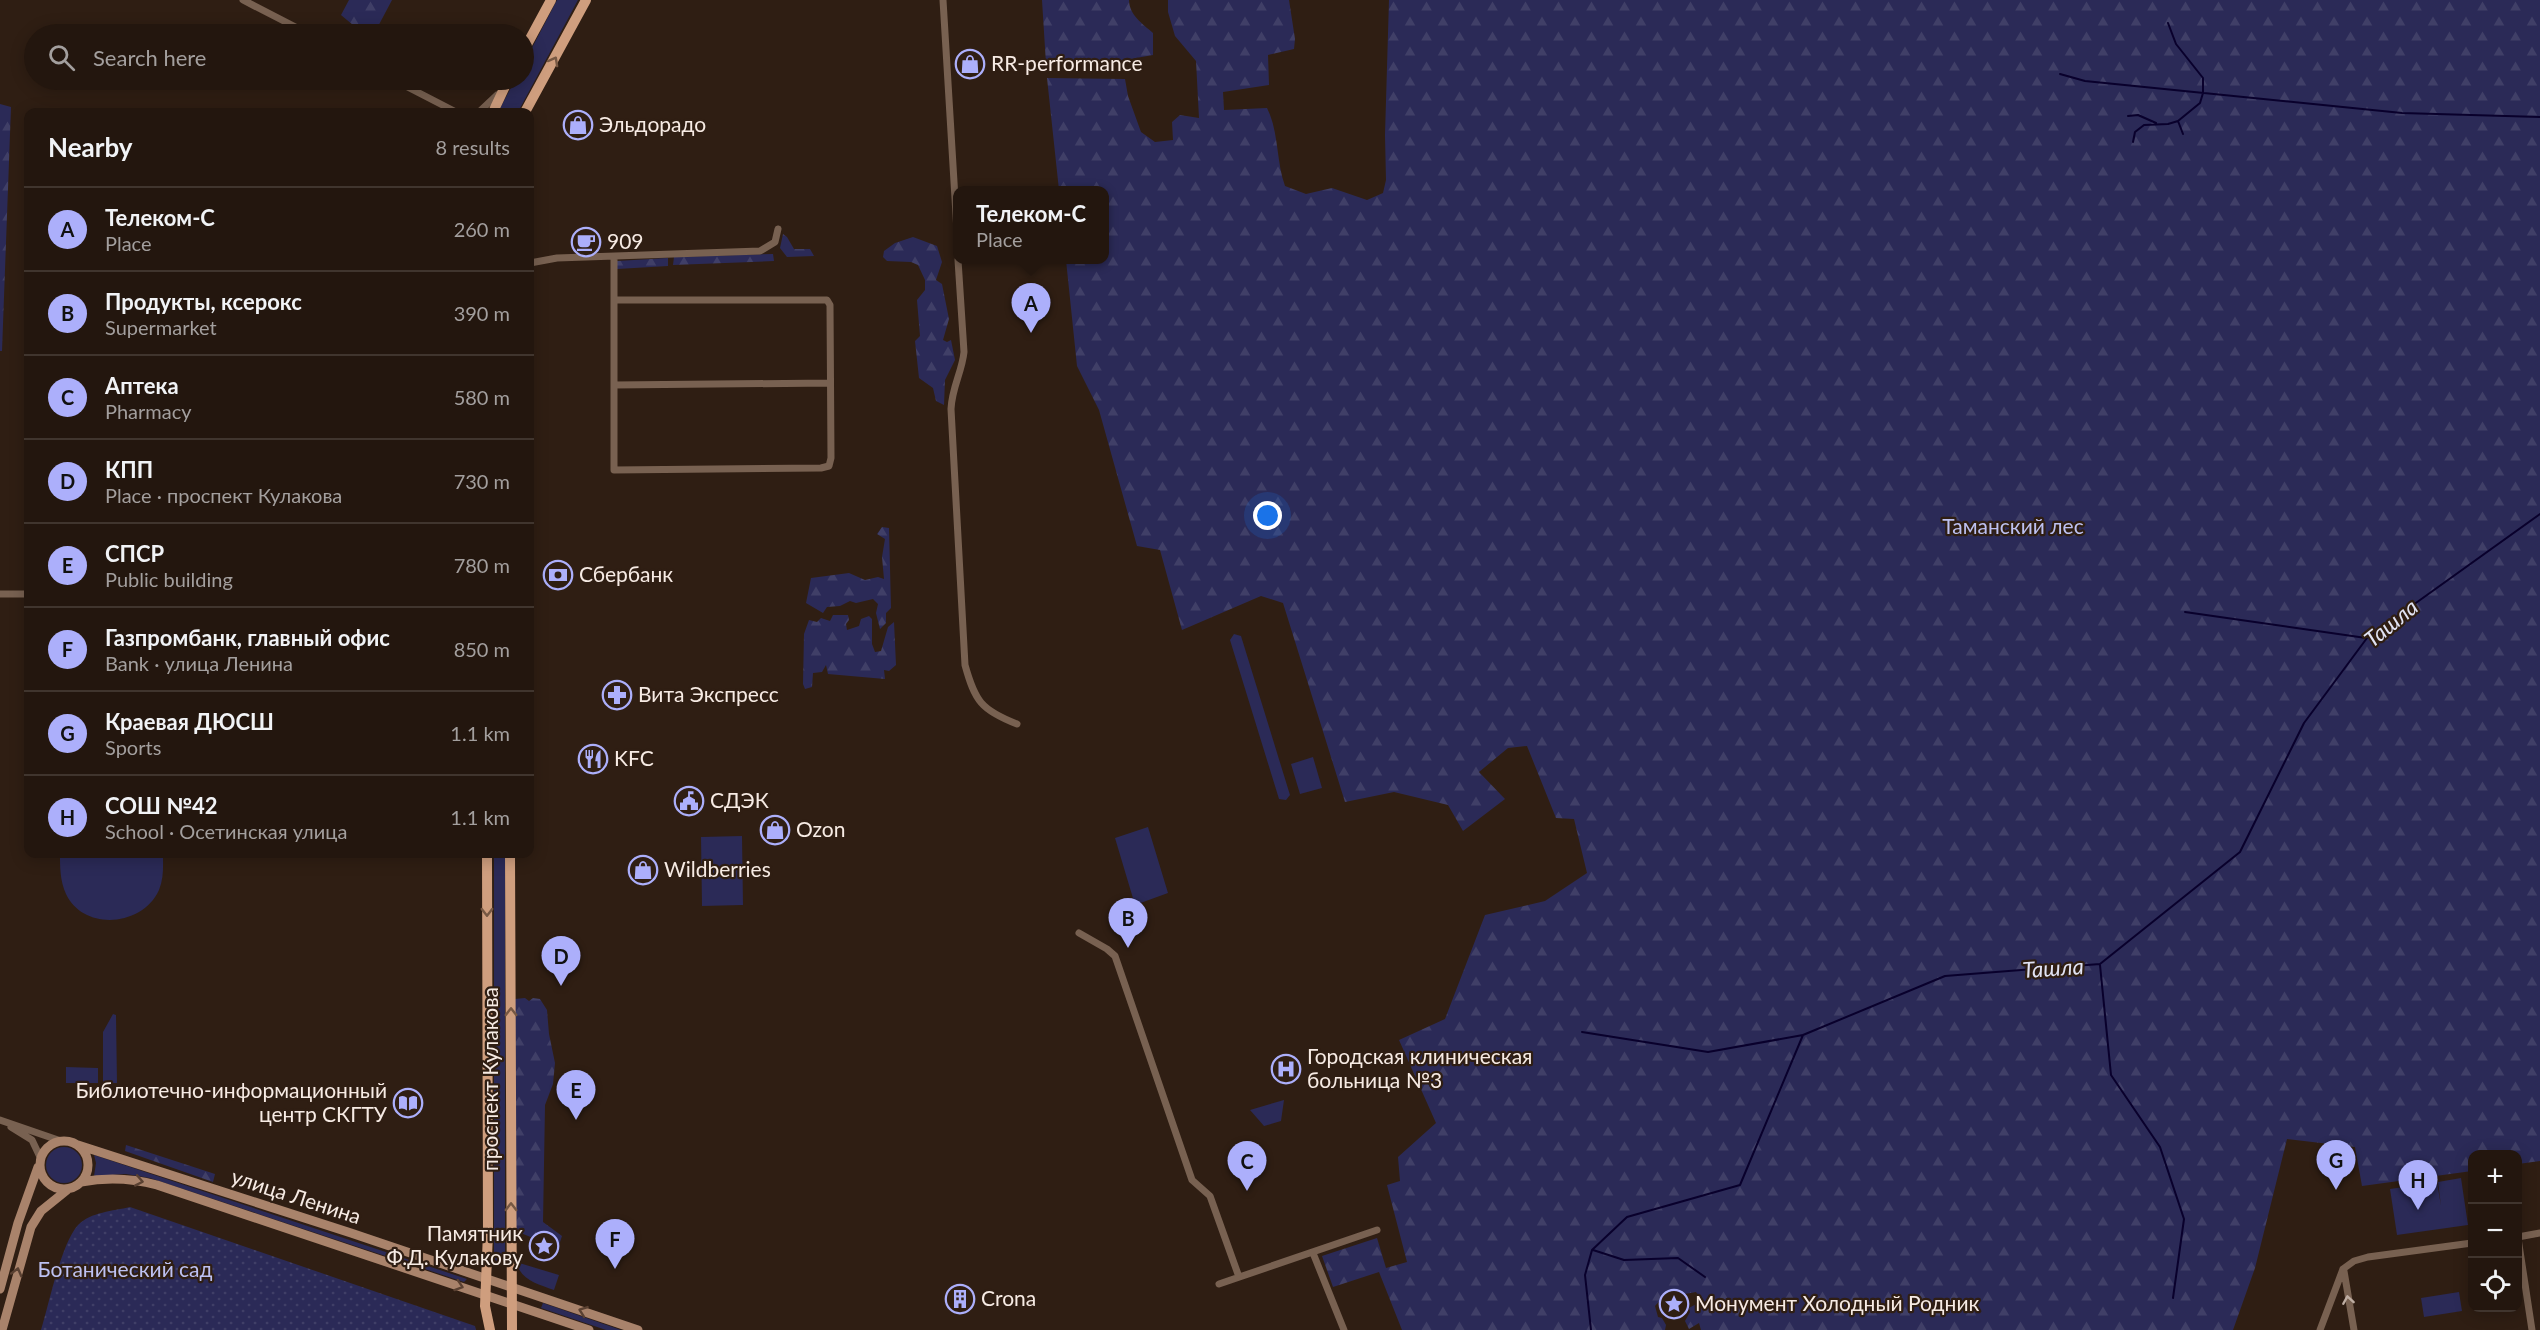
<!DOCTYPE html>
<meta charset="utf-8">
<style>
body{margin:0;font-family:Lato,sans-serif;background:#2f231c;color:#f1f3f6}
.controls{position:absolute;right:18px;bottom:18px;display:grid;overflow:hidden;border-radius:12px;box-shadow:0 3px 15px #0003}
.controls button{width:54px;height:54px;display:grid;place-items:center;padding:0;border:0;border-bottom:2px solid #40352e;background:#23160e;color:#f1f3f6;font:30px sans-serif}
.you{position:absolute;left:1268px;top:516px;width:21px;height:21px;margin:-15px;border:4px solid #fff;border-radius:50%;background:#1a73e8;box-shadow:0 0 0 9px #1a73e833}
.badge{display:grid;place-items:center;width:39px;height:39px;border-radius:50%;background:#acaffb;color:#111;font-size:20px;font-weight:700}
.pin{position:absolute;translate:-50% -50px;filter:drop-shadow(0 2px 3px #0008)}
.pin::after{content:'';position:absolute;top:32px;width:21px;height:18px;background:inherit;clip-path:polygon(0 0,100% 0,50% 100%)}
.popup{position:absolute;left:953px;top:186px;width:156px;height:78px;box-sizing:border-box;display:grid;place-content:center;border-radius:12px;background:#23160e;filter:drop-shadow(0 2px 4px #0005);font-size:20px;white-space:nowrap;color:#a39f9e}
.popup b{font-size:22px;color:#f1f3f6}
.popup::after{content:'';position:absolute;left:50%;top:100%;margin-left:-12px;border:12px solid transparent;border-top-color:#23160e}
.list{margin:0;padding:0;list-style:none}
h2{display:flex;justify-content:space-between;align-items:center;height:78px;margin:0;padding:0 24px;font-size:26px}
h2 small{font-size:20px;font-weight:400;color:#a39f9e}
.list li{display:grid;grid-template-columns:39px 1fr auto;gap:18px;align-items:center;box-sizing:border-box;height:84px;padding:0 24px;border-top:2px solid #40352e}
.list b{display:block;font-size:22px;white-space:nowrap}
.list p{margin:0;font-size:20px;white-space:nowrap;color:#a39f9e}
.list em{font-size:20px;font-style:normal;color:#a39f9e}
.icon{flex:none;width:33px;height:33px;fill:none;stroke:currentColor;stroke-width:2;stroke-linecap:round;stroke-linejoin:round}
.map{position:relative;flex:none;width:2540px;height:1330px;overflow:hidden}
.search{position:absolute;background:#23160e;box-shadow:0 3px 15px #0003;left:24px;top:24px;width:510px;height:66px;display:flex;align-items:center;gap:15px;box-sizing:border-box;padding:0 21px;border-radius:33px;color:#a39f9e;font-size:22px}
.panel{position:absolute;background:#23160e;box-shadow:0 3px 15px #0003;left:24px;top:108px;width:510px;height:750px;border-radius:12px}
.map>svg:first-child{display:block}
.green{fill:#2b2a57}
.forest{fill:url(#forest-firs)}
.garden{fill:url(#garden-dots)}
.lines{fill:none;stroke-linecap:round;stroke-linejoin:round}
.stream{stroke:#09002c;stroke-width:2}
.minor{stroke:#786151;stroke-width:7}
.secondary{stroke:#a9836b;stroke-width:9}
.primary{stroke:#cf9e7e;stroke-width:10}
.oneway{stroke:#775843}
.oneway2{stroke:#5a4132}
.oneway3{stroke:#beada2}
.labels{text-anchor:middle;stroke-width:4.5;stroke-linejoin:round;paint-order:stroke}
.poi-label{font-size:21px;fill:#f7ebe4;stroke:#2f1e13;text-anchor:start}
.park-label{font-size:21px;fill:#bdc1f2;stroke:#2f1e13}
.street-label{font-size:21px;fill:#f7ebe4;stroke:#2f1e13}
.water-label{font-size:22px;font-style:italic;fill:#e1e3f4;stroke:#2f1e13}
</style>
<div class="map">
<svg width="2540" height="1330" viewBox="0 0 2540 1330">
<defs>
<pattern id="forest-firs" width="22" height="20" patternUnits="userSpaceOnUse" patternTransform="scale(1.5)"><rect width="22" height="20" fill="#2b2a57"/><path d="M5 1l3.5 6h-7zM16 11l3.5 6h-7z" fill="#403f67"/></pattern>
<pattern id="garden-dots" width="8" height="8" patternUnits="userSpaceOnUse" patternTransform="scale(1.5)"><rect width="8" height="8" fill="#2b2a57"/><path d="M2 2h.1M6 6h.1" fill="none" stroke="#403f67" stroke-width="1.8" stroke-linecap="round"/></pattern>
</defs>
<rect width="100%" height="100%" fill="#2f1e13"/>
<path class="green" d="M557,0H578L518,112H498L515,80H524V63Z
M1234,634L1241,636L1290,795L1286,800L1279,799L1230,640Z
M1313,757L1322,788L1300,794L1291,764Z
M1148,827L1168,893L1135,905L1115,838Z
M742,836L743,905L702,906L701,837Z
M60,854H163C163,866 164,878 159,890C143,926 84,932 66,894C60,881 60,867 60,854Z
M494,854H505V1259L502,1262L496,1261L494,1257Z
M113,1014L116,1015L117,1083H103V1032Z
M66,1067L98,1068V1083H66Z
M1284,1100L1281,1121L1264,1126L1250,1110Z
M46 1165a18 18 0 1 1 36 0a18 18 0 1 1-36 0Z
M94,1155L467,1279L464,1282L150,1178L126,1174L94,1176L96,1163Z
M2461,1178L2468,1225L2397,1235L2390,1189L2437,1182L2441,1206L2438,1182Z
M516,1262L559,1275L554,1290C537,1284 521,1280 516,1262Z
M2459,1292L2462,1311L2424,1317L2421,1298Z
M543,1303L621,1330H606L541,1308Z"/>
<path class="forest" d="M349,0H392L374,34H352L353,25L341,15Z
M1042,0H1129C1129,15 1143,24 1153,33V55L1119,61L1046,64Z
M1168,0H1289L1295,39L1294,49L1268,55L1269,85L1223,92L1224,110L1267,108C1279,132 1276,161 1285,186L1306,194L1332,188L1367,200L1383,193L1386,180L1385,135L1389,0H2540V1161L2518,1164V1154H2472V1171L2362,1186L2355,1147L2287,1139L2255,1268L2233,1330H1701L1699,1323L1689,1329L1685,1321L1690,1312L1689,1308L1698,1303L1700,1298L1696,1292C1682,1295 1664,1294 1655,1306L1658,1317L1662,1318L1666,1325L1665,1330H1402L1379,1272L1333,1287L1322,1256L1377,1238L1386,1268L1407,1262L1387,1185L1400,1181L1398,1157L1436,1123L1399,1040L1445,1019L1485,915L1545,901L1587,873L1574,819L1556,818L1527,746L1508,748L1479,772L1505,799L1463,831L1448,805L1394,792L1345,802L1283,603L1261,596L1182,630L1160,550L1137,546L1099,410L1077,366L1066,260H1104V190H1059L1047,78L1125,79L1128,96L1141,132L1155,142L1173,140L1172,122L1180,115L1199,118L1196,61L1175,36L1168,12Z
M0,104L11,107L2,351H0Z
M783,234L787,237L794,249H810L814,256L787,257L780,248Z
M913,237L937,246L942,262L936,280L942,284L949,319L943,340L947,342L951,340L955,360L945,380L944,405L936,401L933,388L919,378L915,341L920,336L917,300L925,290V280L918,265L911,262L887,261L883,257L884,251L895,243Z
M773,254L774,261L673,265L674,257Z
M668,258V266L617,269V261Z
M882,527L889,528L891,608L886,613V623L880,629L876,613L878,604L873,599L856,603L850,601L840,606L827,607L823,613L806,603L811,578L849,573L865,580L878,577L884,579L882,557L885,539L877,534Z
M833,615H848L849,620L846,624L847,630L859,626L861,619L869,616L872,619V644L875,652L881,651L888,627L894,622L896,665L889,671L884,670L885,679L828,674L826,665L822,672L813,673L812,687L805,689L803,684L804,634L809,620L817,622L821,618L830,621Z
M525,998L529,1001L533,998L540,999L547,1010L549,1034L555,1063L553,1084L545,1105L543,1222L562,1236L559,1245H550L516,1231L515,999Z
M126,1145L215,1174L213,1182L125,1151Z"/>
<path class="garden" d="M130,1207L475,1326L476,1330H41C49,1304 61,1244 78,1225C91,1212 113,1211 130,1207Z"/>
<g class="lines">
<path class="stream" d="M2060,74L2085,81L2402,113L2540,117
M2128,116L2138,115L2156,123
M2178,121L2183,134
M2133,142L2135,132L2144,125L2168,124L2178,121L2200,103L2203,93V78L2176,44L2168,23
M2185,612L2366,638
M2100,965L2111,1075L2160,1147L2184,1219L2173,1298
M1582,1032L1708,1052L1803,1035
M1593,1250L1624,1260L1678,1258L1705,1277
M1591,1330L1585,1275L1592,1250L1627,1217L1740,1185L1803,1035L1945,976L2100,964L2240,852L2304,723L2367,638L2540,514"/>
<path class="minor" d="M243,0L309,34
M943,0L958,248
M394,80L456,112
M479,112L497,95
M614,257V300H827L830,305L831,458L829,466L821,468L614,470V300
M958,260L964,352C962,372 952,387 951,409L965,665C975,701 981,710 1017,724
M530,263L557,258L760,251L775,242L778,229
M614,385L830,383
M0,594H28
M1079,933L1107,949L1115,956L1192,1180L1210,1196L1239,1277
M0,1120L61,1141
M11,1127L32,1140L40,1157
M2518,1237L2540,1233
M2518,1238L2532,1330
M1313,1253L1344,1330
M2343,1269L2354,1261L2368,1257L2472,1243
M2344,1271L2354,1330
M1219,1284L1377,1230
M2320,1330L2343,1269"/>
<path class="secondary" d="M40 1165a24 24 0 1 1 48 0a24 24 0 1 1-48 0Z
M78,1145L351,1233L638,1330
M81,1182C108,1177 131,1178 157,1185L589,1330
M0,1289L18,1223L38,1167
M2,1330L31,1227L41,1211L67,1190"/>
<path class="primary" d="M524,50L551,0
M493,112L508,80
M525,112L586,0
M487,854L488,1233L485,1306L490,1330
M510,854L512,1330"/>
</g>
<defs><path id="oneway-chevron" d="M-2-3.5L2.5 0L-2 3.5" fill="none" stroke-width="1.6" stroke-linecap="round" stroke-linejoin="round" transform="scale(1.5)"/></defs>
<g class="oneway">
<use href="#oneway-chevron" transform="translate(554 61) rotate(-61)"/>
<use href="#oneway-chevron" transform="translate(487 912) rotate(90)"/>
<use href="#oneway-chevron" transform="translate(511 1012) rotate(-90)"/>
<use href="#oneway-chevron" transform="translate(511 1207) rotate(-90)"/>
</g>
<g class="oneway2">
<use href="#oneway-chevron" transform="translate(139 1181) rotate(11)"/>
<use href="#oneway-chevron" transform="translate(17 1272) rotate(-75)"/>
<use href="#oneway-chevron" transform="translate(459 1286) rotate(18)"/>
<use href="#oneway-chevron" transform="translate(583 1311) rotate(-160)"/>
</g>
<use class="oneway3" href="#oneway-chevron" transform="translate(2348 1300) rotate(-99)"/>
<defs>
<g id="shop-ring" transform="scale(1.5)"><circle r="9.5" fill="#2f1e13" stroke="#acaffb" stroke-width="1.5"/><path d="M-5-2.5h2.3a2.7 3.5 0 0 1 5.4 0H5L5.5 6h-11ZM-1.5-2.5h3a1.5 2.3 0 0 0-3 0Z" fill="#acaffb"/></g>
<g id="cafe-ring" transform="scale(1.5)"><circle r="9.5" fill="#2f1e13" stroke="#acaffb" stroke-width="1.5"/><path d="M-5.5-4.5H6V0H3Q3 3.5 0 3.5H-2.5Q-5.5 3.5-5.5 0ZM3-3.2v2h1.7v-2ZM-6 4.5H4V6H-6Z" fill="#acaffb"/></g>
<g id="bank-ring" transform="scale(1.5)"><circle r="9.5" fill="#2f1e13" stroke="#acaffb" stroke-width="1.5"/><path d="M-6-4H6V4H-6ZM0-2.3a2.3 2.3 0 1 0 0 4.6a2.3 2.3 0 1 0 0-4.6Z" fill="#acaffb"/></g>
<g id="pharmacy-ring" transform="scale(1.5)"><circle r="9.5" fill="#2f1e13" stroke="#acaffb" stroke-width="1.5"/><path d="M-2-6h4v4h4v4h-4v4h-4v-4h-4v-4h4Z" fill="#acaffb"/></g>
<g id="restaurant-ring" transform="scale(1.5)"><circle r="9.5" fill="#2f1e13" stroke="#acaffb" stroke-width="1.5"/><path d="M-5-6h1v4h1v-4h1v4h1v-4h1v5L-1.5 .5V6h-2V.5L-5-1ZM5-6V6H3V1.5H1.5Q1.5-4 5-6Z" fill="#acaffb"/></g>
<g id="civic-ring" transform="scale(1.5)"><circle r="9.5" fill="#2f1e13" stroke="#acaffb" stroke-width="1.5"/><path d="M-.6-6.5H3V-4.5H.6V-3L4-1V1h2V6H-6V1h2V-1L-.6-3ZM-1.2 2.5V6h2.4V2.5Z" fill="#acaffb"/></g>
<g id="hospital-ring" transform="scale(1.5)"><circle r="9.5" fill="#2f1e13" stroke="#acaffb" stroke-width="1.5"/><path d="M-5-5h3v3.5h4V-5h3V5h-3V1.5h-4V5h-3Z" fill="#acaffb"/></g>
<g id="library-ring" transform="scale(1.5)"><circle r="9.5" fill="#2f1e13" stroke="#acaffb" stroke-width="1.5"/><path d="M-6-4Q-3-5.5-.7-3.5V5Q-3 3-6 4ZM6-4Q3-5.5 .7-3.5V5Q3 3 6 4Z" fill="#acaffb"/></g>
<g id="sight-ring" transform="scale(1.5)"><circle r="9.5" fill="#2f1e13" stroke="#acaffb" stroke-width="1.5"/><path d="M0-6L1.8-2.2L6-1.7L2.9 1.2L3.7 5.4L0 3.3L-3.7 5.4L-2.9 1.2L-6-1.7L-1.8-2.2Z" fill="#acaffb"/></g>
<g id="building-ring" transform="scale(1.5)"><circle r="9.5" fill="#2f1e13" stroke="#acaffb" stroke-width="1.5"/><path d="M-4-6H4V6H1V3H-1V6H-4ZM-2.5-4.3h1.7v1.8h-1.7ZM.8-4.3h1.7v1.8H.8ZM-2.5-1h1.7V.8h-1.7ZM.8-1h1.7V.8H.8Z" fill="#acaffb"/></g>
</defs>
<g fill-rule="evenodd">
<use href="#shop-ring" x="970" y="64"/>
<use href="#shop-ring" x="578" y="125"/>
<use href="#cafe-ring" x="586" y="242"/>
<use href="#bank-ring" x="558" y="575"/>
<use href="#pharmacy-ring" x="617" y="695"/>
<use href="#restaurant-ring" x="593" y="759"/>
<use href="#civic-ring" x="689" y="801"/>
<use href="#shop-ring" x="775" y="830"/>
<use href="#shop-ring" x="643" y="870"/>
<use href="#hospital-ring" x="1286" y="1069"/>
<use href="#library-ring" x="408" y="1103"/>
<use href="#sight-ring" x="544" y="1246"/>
<use href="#building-ring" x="960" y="1299"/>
<use href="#sight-ring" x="1674" y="1304"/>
</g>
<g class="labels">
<g class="poi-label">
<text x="991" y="71">RR-performance</text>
<text x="599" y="132">Эльдорадо</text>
<text x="607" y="249">909</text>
<text x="579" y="582">Сбербанк</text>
<text x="638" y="702">Вита Экспресс</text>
<text x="614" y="766">KFC</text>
<text x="710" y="808">СДЭК</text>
<text x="796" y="837">Ozon</text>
<text x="664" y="877">Wildberries</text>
<text x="1307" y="1064">Городская клиническая<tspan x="1307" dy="24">больница №3</tspan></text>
<text x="387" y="1098" text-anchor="end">Библиотечно-информационный<tspan x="387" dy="24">центр СКГТУ</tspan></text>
<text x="523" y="1241" text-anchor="end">Памятник<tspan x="523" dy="24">Ф.Д. Кулакову</tspan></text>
<text x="981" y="1306">Crona</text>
<text x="1695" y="1311">Монумент Холодный Родник</text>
</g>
<g class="park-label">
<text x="2013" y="534">Таманский лес</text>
<text x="125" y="1277">Ботанический сад</text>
</g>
<g class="street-label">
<text transform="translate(491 1079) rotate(-90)" y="7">проспект Кулакова</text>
<text transform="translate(296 1197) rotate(18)" y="7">улица Ленина</text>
</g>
<g class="water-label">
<text transform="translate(2391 623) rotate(-39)" y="8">Ташла</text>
<text transform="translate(2053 968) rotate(-4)" y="8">Ташла</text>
</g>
</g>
</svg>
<div class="controls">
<button>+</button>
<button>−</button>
<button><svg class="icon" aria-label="locate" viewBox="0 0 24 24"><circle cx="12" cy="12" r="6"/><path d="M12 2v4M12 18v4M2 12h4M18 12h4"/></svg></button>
</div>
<div class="you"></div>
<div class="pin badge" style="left:1031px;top:333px">A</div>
<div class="popup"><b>Телеком-С</b>Place</div>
<div class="pin badge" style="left:1128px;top:948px">B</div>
<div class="pin badge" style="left:1247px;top:1191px">C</div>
<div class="pin badge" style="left:561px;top:986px">D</div>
<div class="pin badge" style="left:576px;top:1120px">E</div>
<div class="pin badge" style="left:615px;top:1269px">F</div>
<div class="pin badge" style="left:2336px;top:1190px">G</div>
<div class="pin badge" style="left:2418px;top:1210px">H</div>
<div class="search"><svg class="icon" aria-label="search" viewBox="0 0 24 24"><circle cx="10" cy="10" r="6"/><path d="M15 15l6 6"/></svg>Search here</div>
<section class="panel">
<h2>Nearby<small>8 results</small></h2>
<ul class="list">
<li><span class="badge">A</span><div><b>Телеком-С</b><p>Place</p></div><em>260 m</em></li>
<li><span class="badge">B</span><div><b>Продукты, ксерокс</b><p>Supermarket</p></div><em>390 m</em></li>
<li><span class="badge">C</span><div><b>Аптека</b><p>Pharmacy</p></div><em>580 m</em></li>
<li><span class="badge">D</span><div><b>КПП</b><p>Place · проспект Кулакова</p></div><em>730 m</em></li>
<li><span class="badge">E</span><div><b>СПСР</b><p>Public building</p></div><em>780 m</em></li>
<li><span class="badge">F</span><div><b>Газпромбанк, главный офис</b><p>Bank · улица Ленина</p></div><em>850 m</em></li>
<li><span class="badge">G</span><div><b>Краевая ДЮСШ</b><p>Sports</p></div><em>1.1 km</em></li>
<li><span class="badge">H</span><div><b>СОШ №42</b><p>School · Осетинская улица</p></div><em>1.1 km</em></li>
</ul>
</section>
</div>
